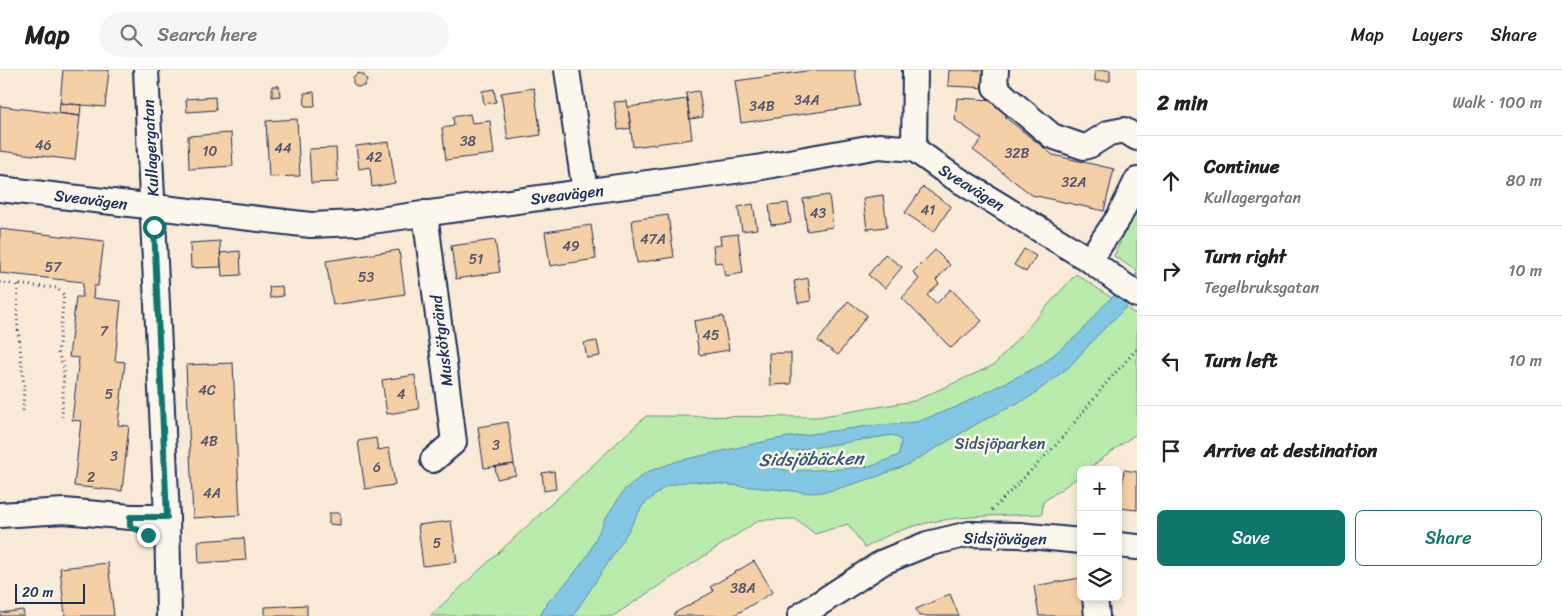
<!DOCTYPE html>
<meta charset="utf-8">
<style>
body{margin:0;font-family:Sriracha,sans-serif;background:#f6f6f6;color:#202124}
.controls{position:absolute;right:15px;bottom:15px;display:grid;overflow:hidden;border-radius:8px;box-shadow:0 2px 8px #0003}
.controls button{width:45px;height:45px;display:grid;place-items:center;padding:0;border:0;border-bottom:1px solid #e0e0e0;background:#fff;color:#202124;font:25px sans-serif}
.scale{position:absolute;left:15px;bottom:12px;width:70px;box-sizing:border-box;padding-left:5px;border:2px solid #1b2f5e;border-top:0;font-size:14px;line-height:18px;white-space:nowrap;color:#1b2f5e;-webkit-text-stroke:4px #fbf7ec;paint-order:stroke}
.stop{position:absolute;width:15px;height:15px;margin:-11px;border:4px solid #0f766e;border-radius:50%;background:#fff}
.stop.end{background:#0f766e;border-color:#fff;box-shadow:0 1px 5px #0008}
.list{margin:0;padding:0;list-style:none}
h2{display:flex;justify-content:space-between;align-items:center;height:65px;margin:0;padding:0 20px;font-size:21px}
h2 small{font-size:16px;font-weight:400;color:#757577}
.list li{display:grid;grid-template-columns:32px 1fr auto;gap:15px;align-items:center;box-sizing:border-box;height:90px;padding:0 20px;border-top:1px solid #e0e0e0}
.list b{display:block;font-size:19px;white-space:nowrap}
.list p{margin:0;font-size:16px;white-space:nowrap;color:#757577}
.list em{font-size:16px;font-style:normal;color:#757577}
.actions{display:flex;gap:10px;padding:15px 20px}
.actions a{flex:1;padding:11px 0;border:1px solid #0f766e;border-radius:8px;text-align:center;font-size:18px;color:#0f766e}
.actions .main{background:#0f766e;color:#fff}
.icon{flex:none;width:28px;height:28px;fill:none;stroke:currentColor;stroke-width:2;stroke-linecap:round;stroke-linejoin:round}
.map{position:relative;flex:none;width:1137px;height:546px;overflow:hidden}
header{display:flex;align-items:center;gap:30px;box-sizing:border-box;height:70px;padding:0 25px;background:#fff;border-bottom:1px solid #e0e0e0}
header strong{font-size:24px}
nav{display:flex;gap:28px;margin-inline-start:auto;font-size:18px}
.search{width:350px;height:45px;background:#f6f6f6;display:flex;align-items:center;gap:12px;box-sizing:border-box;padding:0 18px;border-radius:28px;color:#757577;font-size:19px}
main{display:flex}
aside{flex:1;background:#fff}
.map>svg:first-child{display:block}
.green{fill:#b9ecac;stroke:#6a8e85}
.water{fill:#84c7e5;stroke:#5a8aaf;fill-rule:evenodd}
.building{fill:#f5cfa5;stroke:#1b2f5e}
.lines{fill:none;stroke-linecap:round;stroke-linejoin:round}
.minor-casing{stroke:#1b2f5e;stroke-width:28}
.path{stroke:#1b2f5e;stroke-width:3;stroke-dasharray:1 4;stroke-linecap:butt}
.minor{stroke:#fbf7ec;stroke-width:24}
.route{stroke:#0f766e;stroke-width:6}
.labels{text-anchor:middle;stroke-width:5;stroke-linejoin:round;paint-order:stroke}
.number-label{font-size:14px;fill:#525770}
.street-label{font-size:16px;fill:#1b2f5e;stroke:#fbf7ec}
.park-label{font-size:16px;fill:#3b556e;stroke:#fbf7ec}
.water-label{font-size:18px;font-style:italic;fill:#355580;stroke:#fbf7ec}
</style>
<header>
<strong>Map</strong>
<div class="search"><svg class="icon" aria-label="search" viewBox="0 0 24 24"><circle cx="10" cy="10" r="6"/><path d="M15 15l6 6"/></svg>Search here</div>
<nav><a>Map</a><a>Layers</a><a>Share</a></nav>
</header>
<main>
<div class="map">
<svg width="1137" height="546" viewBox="0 0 1137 546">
<rect width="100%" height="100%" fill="#f9ebd7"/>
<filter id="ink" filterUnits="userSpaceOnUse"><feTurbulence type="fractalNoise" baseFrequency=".02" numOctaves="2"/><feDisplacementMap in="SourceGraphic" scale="10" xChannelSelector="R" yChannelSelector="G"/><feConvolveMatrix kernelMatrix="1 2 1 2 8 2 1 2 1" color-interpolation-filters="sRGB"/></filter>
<g filter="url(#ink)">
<path class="green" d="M1137,133V201L1114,186Z
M1076,204L1137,245V363L1087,400H1081V405L1043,432L1042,444C980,447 919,443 865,478L848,454L815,464L796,449L759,450L613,546H430L646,346L817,347L914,331L994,295Z"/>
<path class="water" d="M1137,203V226L1099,264L1069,297L1030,327L982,351L909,394L876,407L830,421L813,423L690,411L666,416L643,435L623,470L573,546H540L548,532L570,509L588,485L605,449L625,419L647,402L678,391L776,369L868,356L916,352L954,338L1041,295L1079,264L1103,236ZM893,365L901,370L899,385L872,396L842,399L789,401L769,397L767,390L792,381Z"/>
<path class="building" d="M63,0H109L105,37L60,33Z
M814,0H855L860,36L741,53L735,11Z
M949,0H991L990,18L948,16Z
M1095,0H1110V11H1095Z
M359,3L364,5L367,11L364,16L357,17L353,13V7Z
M272,16H279L280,26L272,27Z
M534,18L541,65L508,70L501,23Z
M494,19L496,32L484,34L482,21Z
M699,21L703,47L690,49L686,23Z
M314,22L315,36H305L304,23Z
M215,27L216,40L187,42L186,29Z
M957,28L995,30L1012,39L1005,47L1053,85L1114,99L1104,141L1032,125L973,80L982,69L955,50Z
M687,29L692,69L633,77L628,37Z
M627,31L631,58L618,60L614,32Z
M60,33L81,35L80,46L59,43Z
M0,36L80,46L75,90L0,81Z
M470,44L472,53L490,51L494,84L446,90L442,58L454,56L453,47Z
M297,49L300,106L269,107L266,51Z
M231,63L233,96L189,99L188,66Z
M389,72L395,113L372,117L370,97L359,99L356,76Z
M336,78L338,112L311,113L309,79Z
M923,117L951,136L934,162L905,143Z
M829,125L833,157L807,161L803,129Z
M883,125L887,157L867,159L863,128Z
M788,133L791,153L771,155L769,135Z
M753,134L757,159L742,161L738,137Z
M668,145L674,187L637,193L632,150Z
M591,155L596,189L550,196L545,162Z
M0,159L104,171L98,216H94L93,228L121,231L115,291L125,292L118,355L129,356L122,421L74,416L81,351L72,350L79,288L69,287L76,227H82L83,212L0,203Z
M738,164L743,203L725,206L722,192L715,193L713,176L721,175L720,166Z
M495,170L500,202L456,209L451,176Z
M220,171L221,197L191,198L190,173Z
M1024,179L1036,186L1026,202L1014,195Z
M399,180L405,224L333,235L326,191Z
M935,180L950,195L936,210L939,214L927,225L936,234L951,219L982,251L951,278L902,228L919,209L913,202Z
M240,181L241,205L222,206L220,183Z
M885,184L902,197L885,218L868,205Z
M808,208L811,231L798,233L794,211Z
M282,216L283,226L270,228L269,217Z
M848,231L867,245L838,285L818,271Z
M723,246L729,280L699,285L694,251Z
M597,271L600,286L587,288L584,273Z
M769,283H791V314L770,315Z
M233,293L240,445L193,448L186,295Z
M415,305L419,339L387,344L382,310Z
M508,352L514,394L484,398L478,357Z
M376,368L378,380L389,378L395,415L365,419L358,371Z
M514,394L516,405L497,409L495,397Z
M1124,400L1137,402V440L1119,438Z
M554,401L556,419L544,421L542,403Z
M329,443H340V455L329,454Z
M451,451L457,492L423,496L418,455Z
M244,468L246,490L199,493L198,471Z
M754,491L773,522L733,546H675L673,544L714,521L710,517Z
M108,493L114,546H65L60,498Z
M1080,508L1081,527H1083L1087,546H1039L1034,516Z
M950,524L959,546H919L916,539Z
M307,535V546H265V537Z
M23,540L24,546H0V543Z"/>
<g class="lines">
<g class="minor-casing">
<path id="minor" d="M146,0L167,447L169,546
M567,0L585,122
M996,0L995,17L1008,29L1052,66L1084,77L1090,75L1109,63L1124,60L1137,68
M914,79L915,0
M0,119L311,155L357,153L756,98L879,76L914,79L949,104L1091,191L1137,225
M425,143L454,372L433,390
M1091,191L1097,179L1119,147L1137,110
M0,445L64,441L131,447H167
M1118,475L1137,477
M1095,527L1097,546
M800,546L883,492L927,474L969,464L1019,465L1081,471"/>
</g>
<path class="path" d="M0,213L57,218L64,225L58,283L64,298L62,347
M18,215L17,248L24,316L23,343
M992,440L1057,374L1108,311L1137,279"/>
<use href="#minor" class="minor"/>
</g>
</g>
<g class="lines" filter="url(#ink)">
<path class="route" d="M148,465L130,456V447H167L154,157"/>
</g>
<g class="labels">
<g class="number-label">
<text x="807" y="35">34A</text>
<text x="762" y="41">34B</text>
<text x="468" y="76">38</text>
<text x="43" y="80">46</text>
<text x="283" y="83">44</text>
<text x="210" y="86">10</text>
<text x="1017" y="88">32B</text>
<text x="374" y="92">42</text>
<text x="1074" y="117">32A</text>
<text x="928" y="145">41</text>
<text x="818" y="148">43</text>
<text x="653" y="174">47A</text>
<text x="571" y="181">49</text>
<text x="476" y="194">51</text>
<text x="53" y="202">57</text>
<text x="366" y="212">53</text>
<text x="104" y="266">7</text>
<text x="711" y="270">45</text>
<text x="207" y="325">4C</text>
<text x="109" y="329">5</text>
<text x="401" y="329">4</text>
<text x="209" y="376">4B</text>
<text x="496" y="380">3</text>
<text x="114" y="391">3</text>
<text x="377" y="402">6</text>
<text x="91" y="412">2</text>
<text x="212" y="428">4A</text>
<text x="437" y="478">5</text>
<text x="743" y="523">38A</text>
</g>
<g class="street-label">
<text transform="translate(150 78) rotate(-93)" y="6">Kullagergatan</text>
<text transform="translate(972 117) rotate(32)" y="6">Sveavägen</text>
<text transform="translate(567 124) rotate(-7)" y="6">Sveavägen</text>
<text transform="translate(91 129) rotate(7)" y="6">Sveavägen</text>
<text transform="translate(441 271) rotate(-97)" y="6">Muskötgränd</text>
<text transform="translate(1005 468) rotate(1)" y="6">Sidsjövägen</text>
</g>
<g class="park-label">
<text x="1000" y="379">Sidsjöparken</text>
</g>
<g class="water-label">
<text transform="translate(811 389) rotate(-1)" y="6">Sidsjöbäcken</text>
</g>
</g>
</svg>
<div class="controls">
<button>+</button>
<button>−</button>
<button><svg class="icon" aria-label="layers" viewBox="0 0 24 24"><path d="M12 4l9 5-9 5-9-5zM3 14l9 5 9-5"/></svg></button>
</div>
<div class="scale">20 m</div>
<div class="stop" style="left:154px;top:157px"></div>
<div class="stop end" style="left:148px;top:465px"></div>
</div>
<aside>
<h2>2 min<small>Walk · 100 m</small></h2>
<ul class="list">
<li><svg class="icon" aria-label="ahead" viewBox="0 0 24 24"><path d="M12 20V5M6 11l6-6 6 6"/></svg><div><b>Continue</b><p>Kullagergatan</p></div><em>80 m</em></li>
<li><svg class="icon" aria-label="right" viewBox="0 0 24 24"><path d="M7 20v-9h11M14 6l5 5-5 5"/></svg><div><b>Turn right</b><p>Tegelbruksgatan</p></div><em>10 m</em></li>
<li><svg class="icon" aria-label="left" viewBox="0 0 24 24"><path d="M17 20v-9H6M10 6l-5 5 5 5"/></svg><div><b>Turn left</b></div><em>10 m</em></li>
<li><svg class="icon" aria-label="arrive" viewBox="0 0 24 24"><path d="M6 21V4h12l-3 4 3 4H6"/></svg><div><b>Arrive at destination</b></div></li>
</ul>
<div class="actions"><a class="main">Save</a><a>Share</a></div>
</aside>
</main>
